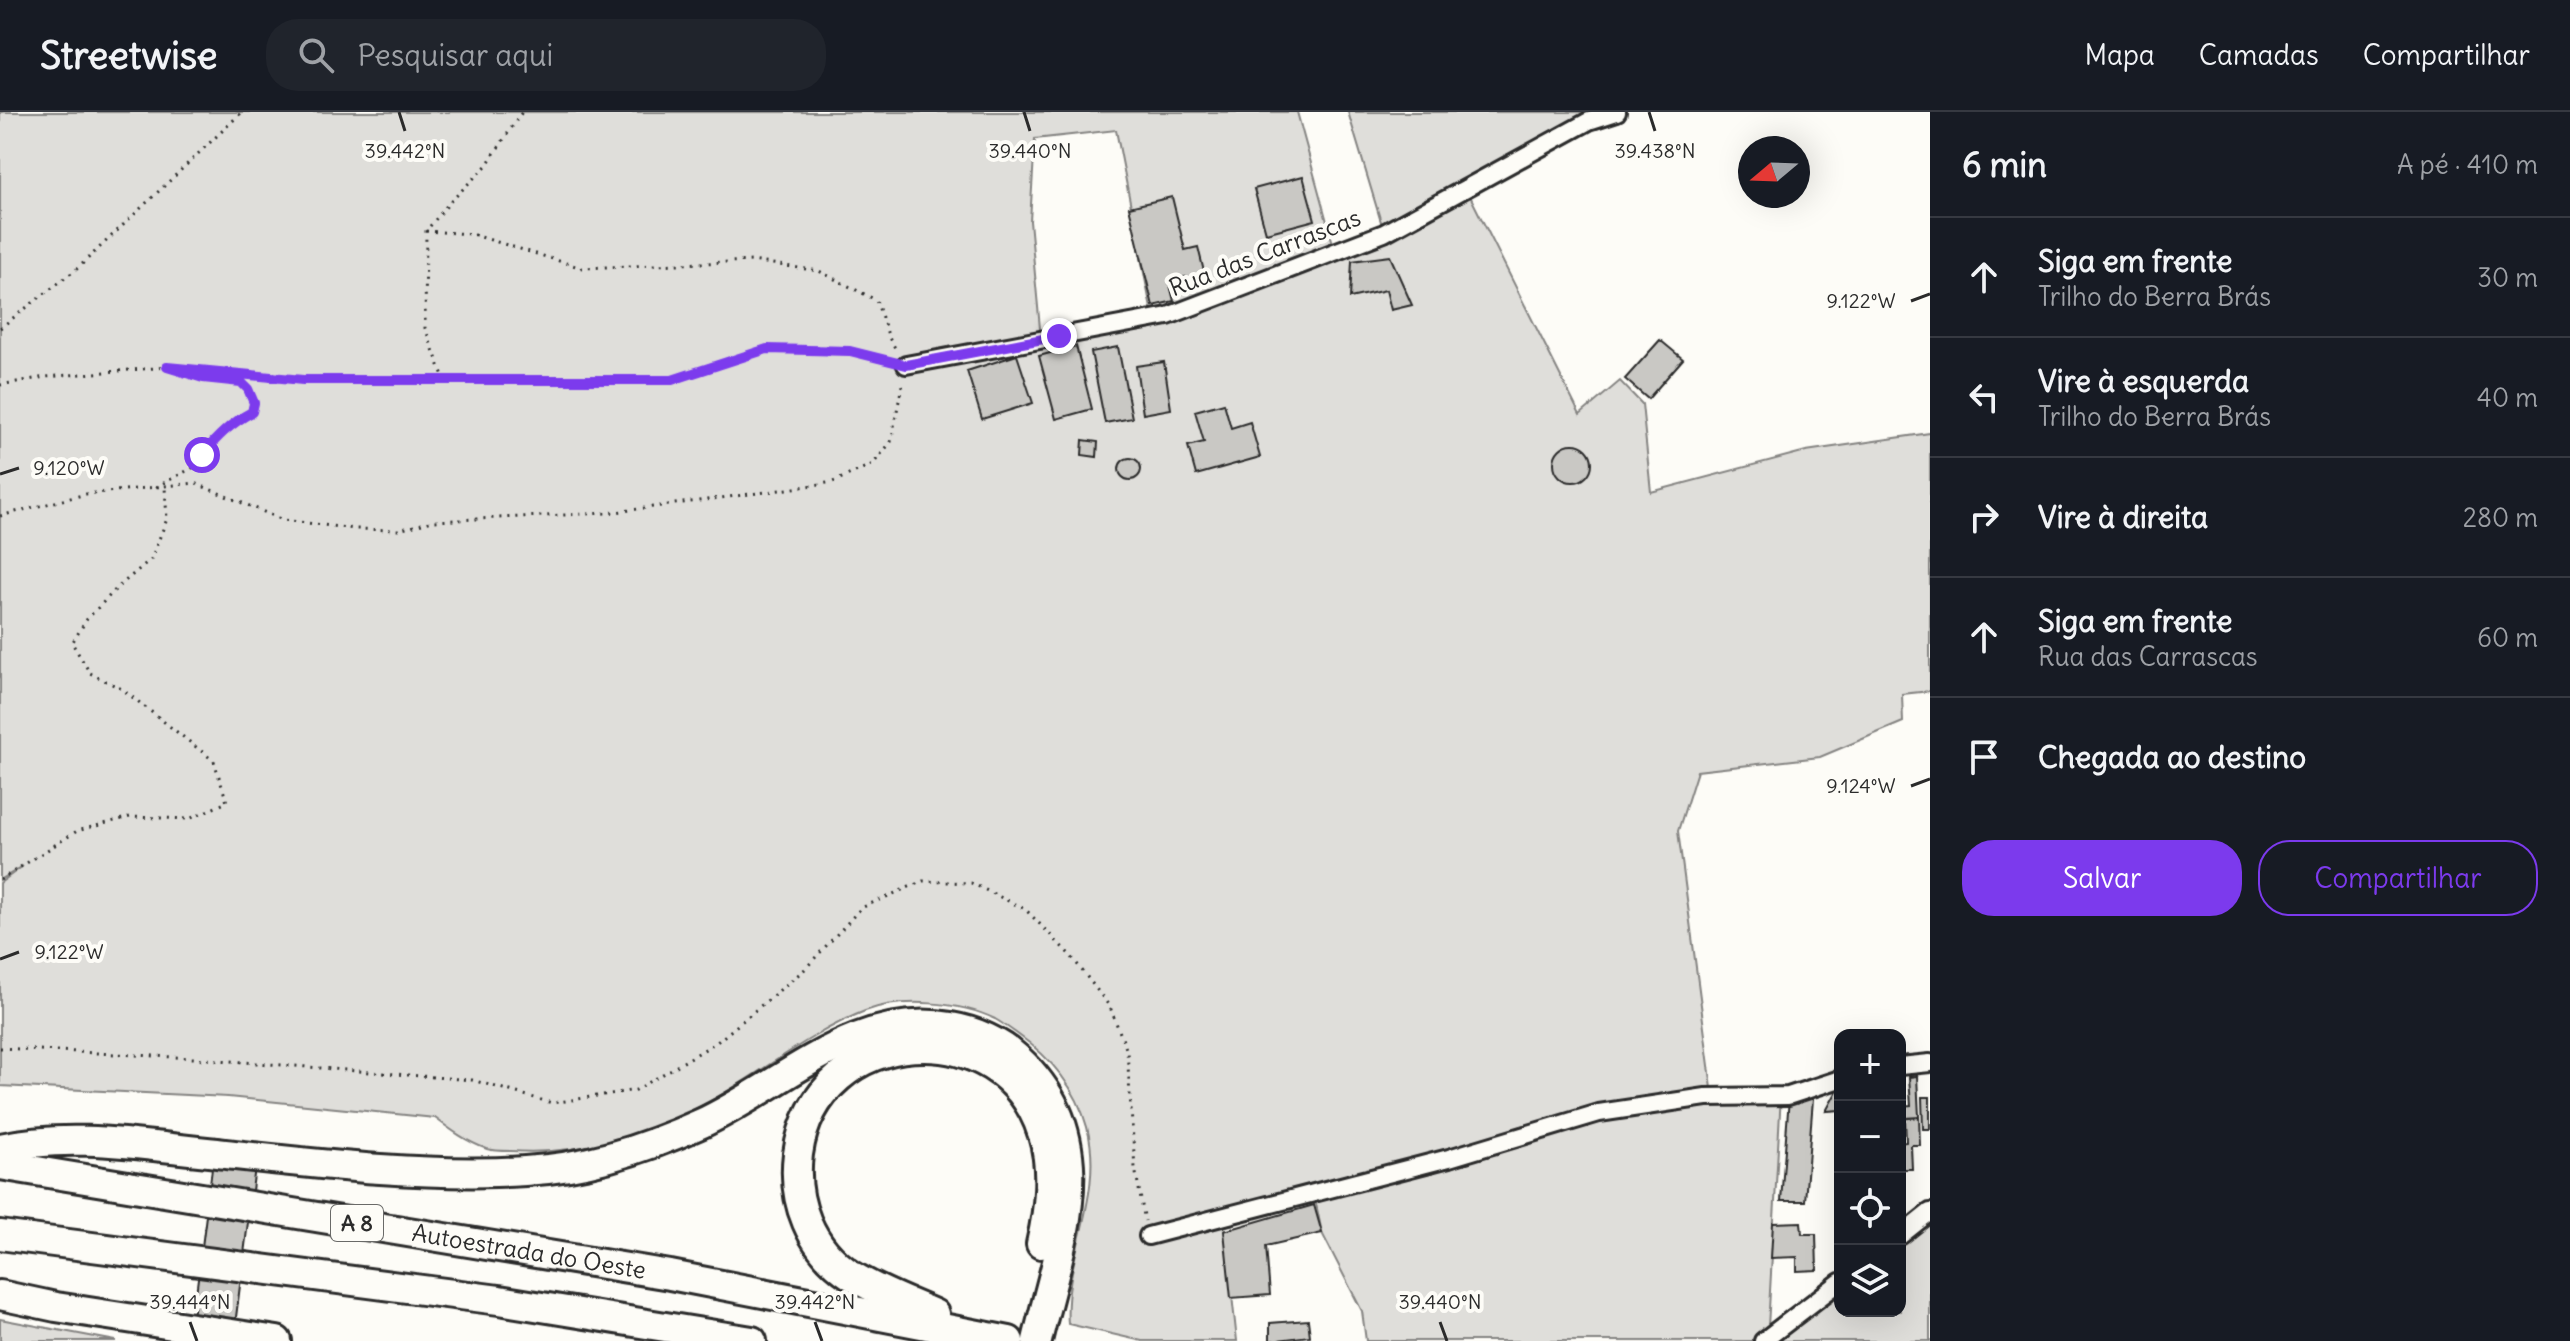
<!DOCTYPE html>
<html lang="pt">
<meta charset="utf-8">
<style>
body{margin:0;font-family:Delius,sans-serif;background:#20242c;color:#f1f3f6}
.controls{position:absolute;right:24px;bottom:24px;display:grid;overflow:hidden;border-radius:16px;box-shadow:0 8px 32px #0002}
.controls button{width:72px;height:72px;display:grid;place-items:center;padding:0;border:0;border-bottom:2px solid #363941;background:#171b24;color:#f1f3f6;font:40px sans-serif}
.compass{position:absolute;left:1738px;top:24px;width:72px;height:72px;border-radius:50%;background:#171b24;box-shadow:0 8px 32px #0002;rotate:251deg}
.stop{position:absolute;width:24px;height:24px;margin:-18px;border:6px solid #7c3aed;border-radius:50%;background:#fff}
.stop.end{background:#7c3aed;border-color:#fff;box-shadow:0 2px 8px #0008}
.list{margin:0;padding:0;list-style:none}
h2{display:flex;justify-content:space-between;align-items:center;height:104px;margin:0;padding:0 32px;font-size:34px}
h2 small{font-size:26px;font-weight:400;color:#9ea1a6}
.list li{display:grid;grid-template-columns:52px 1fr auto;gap:24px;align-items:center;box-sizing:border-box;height:120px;padding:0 32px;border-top:2px solid #363941}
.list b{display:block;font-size:30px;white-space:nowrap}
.list p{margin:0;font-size:26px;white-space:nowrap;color:#9ea1a6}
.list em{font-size:26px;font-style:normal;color:#9ea1a6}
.actions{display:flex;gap:16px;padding:24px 32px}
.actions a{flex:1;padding:18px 0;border:2px solid #7c3aed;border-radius:32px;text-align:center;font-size:28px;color:#7c3aed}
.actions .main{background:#7c3aed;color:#fff}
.icon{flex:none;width:44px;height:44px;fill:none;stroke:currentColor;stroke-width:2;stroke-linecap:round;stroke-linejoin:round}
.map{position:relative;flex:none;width:1930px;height:1229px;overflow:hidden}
header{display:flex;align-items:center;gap:48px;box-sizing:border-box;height:112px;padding:0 40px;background:#171b24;border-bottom:2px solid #363941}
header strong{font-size:38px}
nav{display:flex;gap:44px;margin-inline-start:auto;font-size:28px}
.search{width:560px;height:72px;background:#20242c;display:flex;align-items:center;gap:20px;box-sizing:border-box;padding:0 28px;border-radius:32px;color:#9ea1a6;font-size:30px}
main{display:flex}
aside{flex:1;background:#171b24}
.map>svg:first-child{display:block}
.green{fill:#dfdeda;stroke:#858482;stroke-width:2;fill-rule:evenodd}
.building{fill:#c9c8c4;stroke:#2b2b2b;stroke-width:2}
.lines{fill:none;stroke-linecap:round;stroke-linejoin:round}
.minor-casing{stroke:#2b2b2b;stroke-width:22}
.motorway-casing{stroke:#2b2b2b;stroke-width:34}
.path{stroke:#2b2b2b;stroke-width:3;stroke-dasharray:2 6;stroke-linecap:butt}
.minor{stroke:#fdfcf7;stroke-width:16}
.motorway{stroke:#fdfcf7;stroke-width:28}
.route{stroke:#7c3aed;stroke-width:10}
.ticks{fill:none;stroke:#2b2b2b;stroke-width:3}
.labels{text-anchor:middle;stroke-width:8;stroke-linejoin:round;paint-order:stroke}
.shield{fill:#fdfcf7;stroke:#6a6a68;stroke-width:2}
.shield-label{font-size:22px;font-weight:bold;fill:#2b2b2b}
.street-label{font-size:24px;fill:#2b2b2b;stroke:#fdfcf7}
.ticks-label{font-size:20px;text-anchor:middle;fill:#2b2b2b;stroke:#fdfcf7;stroke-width:8;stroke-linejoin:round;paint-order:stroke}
</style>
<header>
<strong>Streetwise</strong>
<div class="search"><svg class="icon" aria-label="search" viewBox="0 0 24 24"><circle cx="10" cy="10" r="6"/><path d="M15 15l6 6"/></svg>Pesquisar aqui</div>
<nav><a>Mapa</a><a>Camadas</a><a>Compartilhar</a></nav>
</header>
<main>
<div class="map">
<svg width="1930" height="1229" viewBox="0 0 1930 1229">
<rect width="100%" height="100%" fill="#fdfcf7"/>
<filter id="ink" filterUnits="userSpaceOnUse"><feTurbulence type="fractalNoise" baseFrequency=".0125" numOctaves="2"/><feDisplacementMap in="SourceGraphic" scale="16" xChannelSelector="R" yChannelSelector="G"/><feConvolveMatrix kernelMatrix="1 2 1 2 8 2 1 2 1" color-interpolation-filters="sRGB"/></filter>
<g filter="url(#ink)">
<path class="green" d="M0,0H1297L1335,139L1384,120L1348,0H1586L1589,9L1466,76L1580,303L1620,269L1642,292L1651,380L1806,339L1930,321V579L1902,582L1903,610L1820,645L1697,659L1678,719L1713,984L1781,982L1768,1215L1840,1159V1199H1900V1114L1906,1109L1930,1102V1229H1366L1362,1199L1322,1121L1314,1082L1224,1111L1237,1229H1142L1068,1212C1063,1146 1105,1083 1087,1015C1076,975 1049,944 1016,921C1009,916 1002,911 995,907C961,890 901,885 865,899C807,922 758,964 703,993C645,1024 576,1044 511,1039C503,1039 494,1039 487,1037C467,1030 451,1018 435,1006L228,985L0,974V771L23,754L0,768ZM1116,18L1153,207L1041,227L1030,109L1035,27Z
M0,1207L116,1229H0Z"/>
<path class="building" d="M1303,64L1315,108L1266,121L1254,77Z
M1172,85L1185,138L1198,135L1206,168L1186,173L1185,165L1169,169L1174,189L1153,194L1129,95Z
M1390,144L1412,193L1391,198L1386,178L1350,186L1352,149Z
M1660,228L1683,247L1648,287L1625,267Z
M1076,234L1092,297L1056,307L1039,244Z
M1118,235L1132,306L1105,311L1091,240Z
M1017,243L1033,291L982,307L967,259Z
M1164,250L1171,297L1143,302L1136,254Z
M1224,291L1231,316L1250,310L1260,345L1196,363L1188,334L1204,330L1195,299Z
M1083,328L1098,330L1097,345L1082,343Z
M1554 351a19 19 0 1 1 38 0a19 19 0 1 1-38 0Z
M1119 357a11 11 0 1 1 22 0a11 11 0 1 1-22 0Z
M1917,964L1919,1005L1900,1007V994L1911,993L1909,965Z
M1838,977H1840V998L1826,999Z
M1922,985H1930V1017H1923Z
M1789,986L1813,987L1805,1089H1781Z
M1919,1005L1920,1033H1911L1912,1057H1902L1903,1068H1900V1031L1906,1030L1905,1006Z
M216,1025L258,1031L233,1229H190Z
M1314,1093L1322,1121L1266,1134L1270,1183L1231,1186L1224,1119Z
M1801,1110L1802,1122H1816L1817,1158L1797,1159V1145L1771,1146L1773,1111Z
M1308,1208L1310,1224L1270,1229V1211Z"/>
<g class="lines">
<g class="minor-casing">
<path id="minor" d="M906,253L1168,204L1384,121L1589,9L1617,0
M1900,954L1930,951
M1148,1124L1449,1046L1599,1001L1706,985L1788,984L1840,967
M1900,1124L1930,1100
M1763,1229L1840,1170"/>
</g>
<g class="motorway-casing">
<g id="motorway">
<path d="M0,1036C73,1020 144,1034 217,1041C317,1052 424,1065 525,1059C587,1056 645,1037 702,1011C782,974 856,897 951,915C975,919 1000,930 1018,947C1105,1027 1060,1131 1037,1229"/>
<path id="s1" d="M0,1053L670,1163L1009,1229"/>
<path d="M0,1123L499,1188L752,1229"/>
<path d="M0,1183L56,1195L277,1229"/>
<path d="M934,1202C907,1190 876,1179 851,1163C810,1136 792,1089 798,1042C816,910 1005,896 1043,1023C1054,1059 1049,1097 1041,1132"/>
</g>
</g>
<path class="path" d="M426,119L471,122L582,156L752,149L819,159L876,188L889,226L897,239
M0,216L78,156L242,0
M445,269L425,216L426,119L449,91L486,54L522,0
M0,273L45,265L167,255L303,268H672L767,237L850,239L890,249
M156,375L200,352C207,328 232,311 252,300L254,291L248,277L241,270L203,266L174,257
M0,404L86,382L195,371L283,408L355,417L399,418L433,409L608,401L788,377L833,370L873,352L891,330L903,268
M0,768L77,719L130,705L189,707L227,690L214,649L122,577L90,561L72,531L87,507L117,476L151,447L167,407L165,375
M0,936L193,946L472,968L552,991L636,978L717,930L805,857L861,796L923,769L971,771L1025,797L1071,844L1110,895L1127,939L1135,1056L1145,1109"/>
<use href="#minor" class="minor"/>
<use href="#motorway" class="motorway"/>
</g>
</g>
<g class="lines" filter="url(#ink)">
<path class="route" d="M202,343C217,325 231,311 252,300L254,291L248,277L241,270L203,266L167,255L303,268H672L767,237L850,239L906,253L1059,224"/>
</g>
<path class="ticks" d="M399,0L405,19M1024,0L1030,19M1649,0L1655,19M1911,189L1930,182M0,362L19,356M1911,674L1930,667M0,847L19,840M190,1210L197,1229M815,1210L822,1229M1440,1210L1447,1229"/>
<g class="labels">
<rect class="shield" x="331" y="1093" width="52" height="36" rx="6"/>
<g class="shield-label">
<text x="357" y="1119">A 8</text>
</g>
<g class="street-label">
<text transform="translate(1265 141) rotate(-21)" y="8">Rua das Carrascas</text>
<text dy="8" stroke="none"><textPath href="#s1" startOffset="536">Autoestrada do Oeste</textPath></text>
</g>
</g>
<g class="ticks-label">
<text x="405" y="46">39.442°N</text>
<text x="1030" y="46">39.440°N</text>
<text x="1655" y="46">39.438°N</text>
<text x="1861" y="196">9.122°W</text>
<text x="69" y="363">9.120°W</text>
<text x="1861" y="681">9.124°W</text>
<text x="69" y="847">9.122°W</text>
<text x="190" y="1197">39.444°N</text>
<text x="815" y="1197">39.442°N</text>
<text x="1440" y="1197">39.440°N</text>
</g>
</svg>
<div class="controls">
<button>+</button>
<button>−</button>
<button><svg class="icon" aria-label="locate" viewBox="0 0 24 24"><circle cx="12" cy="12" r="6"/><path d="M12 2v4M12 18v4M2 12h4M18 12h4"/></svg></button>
<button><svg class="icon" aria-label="layers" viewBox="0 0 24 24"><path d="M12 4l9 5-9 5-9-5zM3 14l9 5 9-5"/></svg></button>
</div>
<svg class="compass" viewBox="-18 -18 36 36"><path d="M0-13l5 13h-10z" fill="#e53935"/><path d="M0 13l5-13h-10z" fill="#9ea1a6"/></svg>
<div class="stop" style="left:202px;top:343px"></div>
<div class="stop end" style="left:1059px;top:224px"></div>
</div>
<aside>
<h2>6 min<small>A pé · 410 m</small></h2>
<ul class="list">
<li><svg class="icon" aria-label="ahead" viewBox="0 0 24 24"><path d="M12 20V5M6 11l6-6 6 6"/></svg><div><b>Siga em frente</b><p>Trilho do Berra Brás</p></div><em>30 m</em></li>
<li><svg class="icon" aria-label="left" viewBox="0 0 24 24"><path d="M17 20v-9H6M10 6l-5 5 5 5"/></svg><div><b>Vire à esquerda</b><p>Trilho do Berra Brás</p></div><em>40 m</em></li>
<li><svg class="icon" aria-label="right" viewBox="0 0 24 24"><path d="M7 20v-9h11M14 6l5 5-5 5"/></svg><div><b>Vire à direita</b></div><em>280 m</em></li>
<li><svg class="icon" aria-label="ahead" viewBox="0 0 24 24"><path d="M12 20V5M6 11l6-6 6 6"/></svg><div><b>Siga em frente</b><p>Rua das Carrascas</p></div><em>60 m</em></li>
<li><svg class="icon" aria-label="arrive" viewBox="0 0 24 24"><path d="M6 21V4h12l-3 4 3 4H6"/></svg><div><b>Chegada ao destino</b></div></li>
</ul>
<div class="actions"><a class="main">Salvar</a><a>Compartilhar</a></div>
</aside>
</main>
